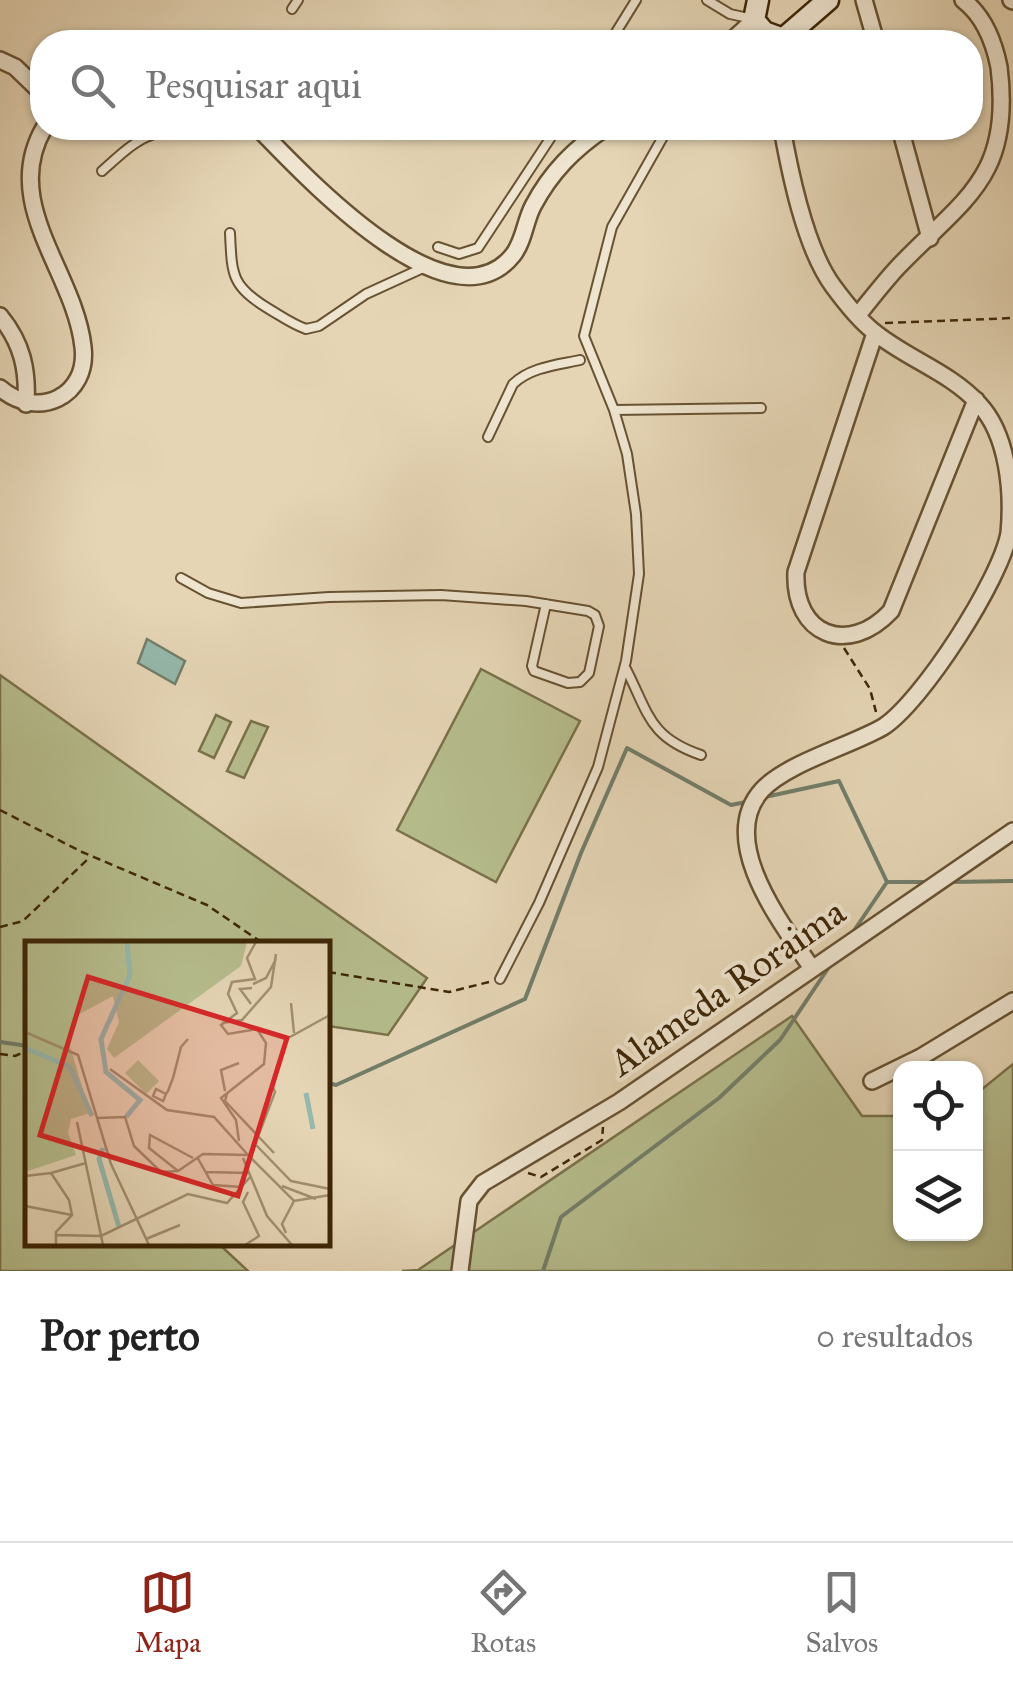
<!DOCTYPE html>
<html lang="pt">
<style>
body{margin:0;font-family:"IM FELL Great Primer",serif;background:#f6f6f6;color:#222}
.controls{position:absolute;right:30px;bottom:30px;display:grid;overflow:hidden;border-radius:20px;box-shadow:0 2px 8px #0004}
.controls button{width:90px;height:90px;display:grid;place-items:center;padding:0;border:0;border-bottom:2px solid #e0e0e0;background:#fff;color:#222;font:50px sans-serif}
.list{margin:0;padding:0;list-style:none}
h2{display:flex;justify-content:space-between;align-items:center;height:130px;margin:0;padding:0 40px;font-size:42px}
h2 small{font-size:32px;font-weight:400;color:#767676}
.icon{flex:none;width:55px;height:55px;fill:none;stroke:currentColor;stroke-width:2;stroke-linecap:round;stroke-linejoin:round}
.map{position:relative;flex:none;width:1013px;height:1271px;overflow:hidden}
.search{position:absolute;background:#fff;box-shadow:0 2px 8px #0004;left:30px;right:30px;top:30px;height:110px;display:flex;align-items:center;gap:25px;box-sizing:border-box;padding:0 35px;border-radius:40px;color:#767676;font-size:38px}
.sheet{height:270px;background:#fff}
nav{display:flex;justify-content:space-around;align-items:center;box-sizing:border-box;height:140px;border-top:2px solid #e0e0e0;background:#fff;font-size:28px;color:#767676}
nav a{display:grid;justify-items:center;gap:5px}
nav .on{color:#8f2418}
.map>svg:first-child{display:block}
.green{fill:#b6bd8d;stroke:#7a724a;stroke-width:2.5}
.water{fill:#96b9ad;stroke:#727e6a;stroke-width:2.5}
.lines{fill:none;stroke-linecap:round;stroke-linejoin:round}
.stream{stroke:#727e6a;stroke-width:4}
.lane-casing{stroke:#675232;stroke-width:12}
.street-casing{stroke:#675232;stroke-width:20}
.secondary-casing{stroke:#3d2606;stroke-width:25}
.path{stroke:#3d2606;stroke-width:2.5;stroke-dasharray:8 5;stroke-linecap:butt}
.lane{stroke:#eee4cf;stroke-width:8}
.street{stroke:#eee4cf;stroke-width:15}
.secondary{stroke:#eee4cf;stroke-width:20}
.labels{text-anchor:middle;stroke-width:8;stroke-linejoin:round;paint-order:stroke}
.street-label{font-size:38px;fill:#3d2606;stroke:#eee4cf}
.inset-river{fill:none;stroke:#96b9ad;stroke-width:5}
.inset-road{fill:none;stroke:#a28f6f;stroke-width:2.5}
.view{fill:#d62828;fill-opacity:0.15;stroke:#d62828;stroke-width:5}
.inset-edge{fill:none;stroke:#3d2606;stroke-width:5}
</style>
<div class="map">
<svg width="1013" height="1271" viewBox="0 0 1013 1271">
<rect width="100%" height="100%" fill="#e5d5b5"/>
<filter id="stains"><feTurbulence type="fractalNoise" baseFrequency=".002" numOctaves="4"/><feColorMatrix values="0 0 0 0 .2 0 0 0 0 .09 0 0 0 0 .02 0 0 0 .5 -.17"/></filter>
<radialGradient id="worn" r=".72"><stop offset=".6" stop-color="#630" stop-opacity="0"/><stop offset="1" stop-color="#630" stop-opacity=".3"/></radialGradient>
<path class="green" d="M481,669L580,721L496,882L397,830Z
M0,675L427,978L388,1035L328,1026V944H28V1244H219L248,1271H0Z
M216,715L231,722L214,758L199,751Z
M251,721L268,727L244,778L227,771Z
M792,1016L862,1116H900V1234H976V1094L1013,1064V1271H402L418,1270Z"/>
<path class="water" d="M147,639L185,661L175,684L138,663Z"/>
<g class="lines">
<path class="stream" d="M765,797L839,781L887,882
M952,882L1013,881
M851,935L887,882H928
M0,1042L28,1046
M328,1083L336,1085L525,999L581,853L627,748L731,805L751,801
M543,1271L561,1217L719,1098L780,1040L831,964"/>
<g class="lane-casing">
<path id="lane" d="M707,0L730,14L753,19
M292,9L298,0
M610,42L636,0
M102,171C135,141 148,129 194,128
M230,233C232,275 231,286 269,309C281,316 292,324 306,329L319,326L366,294L425,267
M438,247L459,254L478,248L557,128
M614,410L761,408
M488,437L513,384C531,367 557,365 580,360
M181,578L208,593L241,603L329,597L441,595L526,601L588,611L595,615L599,626L589,673L580,682L568,683L534,671L532,666L546,604
M626,669C649,714 649,737 701,755
M500,979L539,903L598,767L626,661L639,574L636,514L627,454L614,410L584,336L612,227L668,128"/>
</g>
<g class="street-casing">
<path id="street" d="M864,0L876,42
M1011,0L1013,1
M730,42L754,20
M0,60L15,67L42,93
M258,128C302,173 450,334 513,255C524,241 525,221 533,206C551,172 574,149 605,128
M782,128C790,173 805,248 833,286C844,301 858,319 873,331C905,358 950,372 979,404C1008,435 1013,492 1009,533C1001,579 922,702 883,727C850,746 787,763 762,790C716,841 783,925 811,967
M900,128L930,238
M858,315C871,299 884,282 898,267C963,199 1013,178 999,67C994,42 984,16 963,0
M0,316C22,343 28,369 26,404
M875,333L796,572C793,635 848,657 891,611L976,400
M0,388C38,421 89,396 83,347C75,272 0,204 44,128
M872,1081L921,1057L1013,1001
M460,1271L469,1201L483,1183L619,1102L1013,831"/>
</g>
<g class="secondary-casing">
<path id="secondary" d="M758,0L754,20L764,32L783,39L828,0"/>
</g>
<path class="path" d="M885,323L1013,318
M844,648L870,689L876,712
M0,810L82,852L207,905L264,944
M0,927L23,921L90,857
M328,972L449,992L489,982
M0,1054L15,1056L28,1050
M528,1173L541,1177L602,1140L603,1127"/>
<use href="#lane" class="lane"/>
<use href="#street" class="street"/>
<use href="#secondary" class="secondary"/>
</g>
<g class="labels">
<g class="street-label">
<text transform="translate(727 987) rotate(-35)" y="13">Alameda Roraima</text>
</g>
</g>
<g transform="translate(25 941)">
<rect width="305" height="305" fill="#e5d5b5"/>
<path d="M0,1H222L216,25L89,117L82,108L94,81L88,55L49,76L44,102L65,172L46,178L43,192L51,214L0,231ZM113,119L134,140L121,153L100,132Z" fill="#b6bd8d"/>
<path class="inset-river" d="M0,107L45,126L67,175M281,152L288,188M101,176L115,159L81,131L76,98L105,34L102,1M78,207L74,218L94,286"/>
<path class="inset-road" d="M228,43L241,37L251,18M266,62L269,92M226,63L215,48L227,47M197,82L217,79L246,46L251,13M0,91L53,114L86,223L124,304M265,96L305,74M85,128L142,169L189,176L223,214M200,150L196,129L214,122M141,153L131,148L128,155L138,160L141,153L143,150L148,137L156,106L163,98M202,153L200,160L249,212M72,177L100,176L109,205L136,231L153,230L178,213L223,214L269,260L305,254M52,181L78,304M214,200L211,179L196,157L239,123L241,102L232,88L203,93L196,84L212,72L203,53L207,41L230,38L222,17L231,1M231,204L266,240L305,248M229,206L250,151L246,142M172,216L188,244L217,246M218,217L242,275L267,304M153,230L124,207L125,194L168,217M180,231L224,232M26,232L61,222M0,235L26,232L44,259L47,274L31,291V304M257,245L291,258M0,265L47,274M261,292L257,283L269,260M30,294L76,295L163,253L202,262L226,235M121,298L155,284M220,304L234,295L218,261L223,251"/>
<path class="view" d="M63,36L262,97L213,255L15,194Z"/>
<rect width="305" height="305" class="inset-edge"/>
</g>
<rect width="100%" height="100%" filter="url(#stains)"/>
<rect width="100%" height="100%" fill="url(#worn)"/>
</svg>
<div class="controls">
<button><svg class="icon" aria-label="locate" viewBox="0 0 24 24"><circle cx="12" cy="12" r="6"/><path d="M12 2v4M12 18v4M2 12h4M18 12h4"/></svg></button>
<button><svg class="icon" aria-label="layers" viewBox="0 0 24 24"><path d="M12 4l9 5-9 5-9-5zM3 14l9 5 9-5"/></svg></button>
</div>
<div class="search"><svg class="icon" aria-label="search" viewBox="0 0 24 24"><circle cx="10" cy="10" r="6"/><path d="M15 15l6 6"/></svg>Pesquisar aqui</div>
</div>
<section class="sheet">
<h2>Por perto<small>0 resultados</small></h2>
<ul class="list">
</ul>
</section>
<nav>
<a class="on"><svg class="icon" aria-label="map" viewBox="0 0 24 24"><path d="M3 6l6-2 6 2 6-2v14l-6 2-6-2-6 2zM9 4v14M15 6v14"/></svg>Mapa</a>
<a><svg class="icon" aria-label="directions" viewBox="0 0 24 24"><path d="M12 3l9 9-9 9-9-9zM9 14v-3h6M13 9l2 2-2 2"/></svg>Rotas</a>
<a><svg class="icon" aria-label="saved" viewBox="0 0 24 24"><path d="M7 4h10v16l-5-4-5 4z"/></svg>Salvos</a>
</nav>
